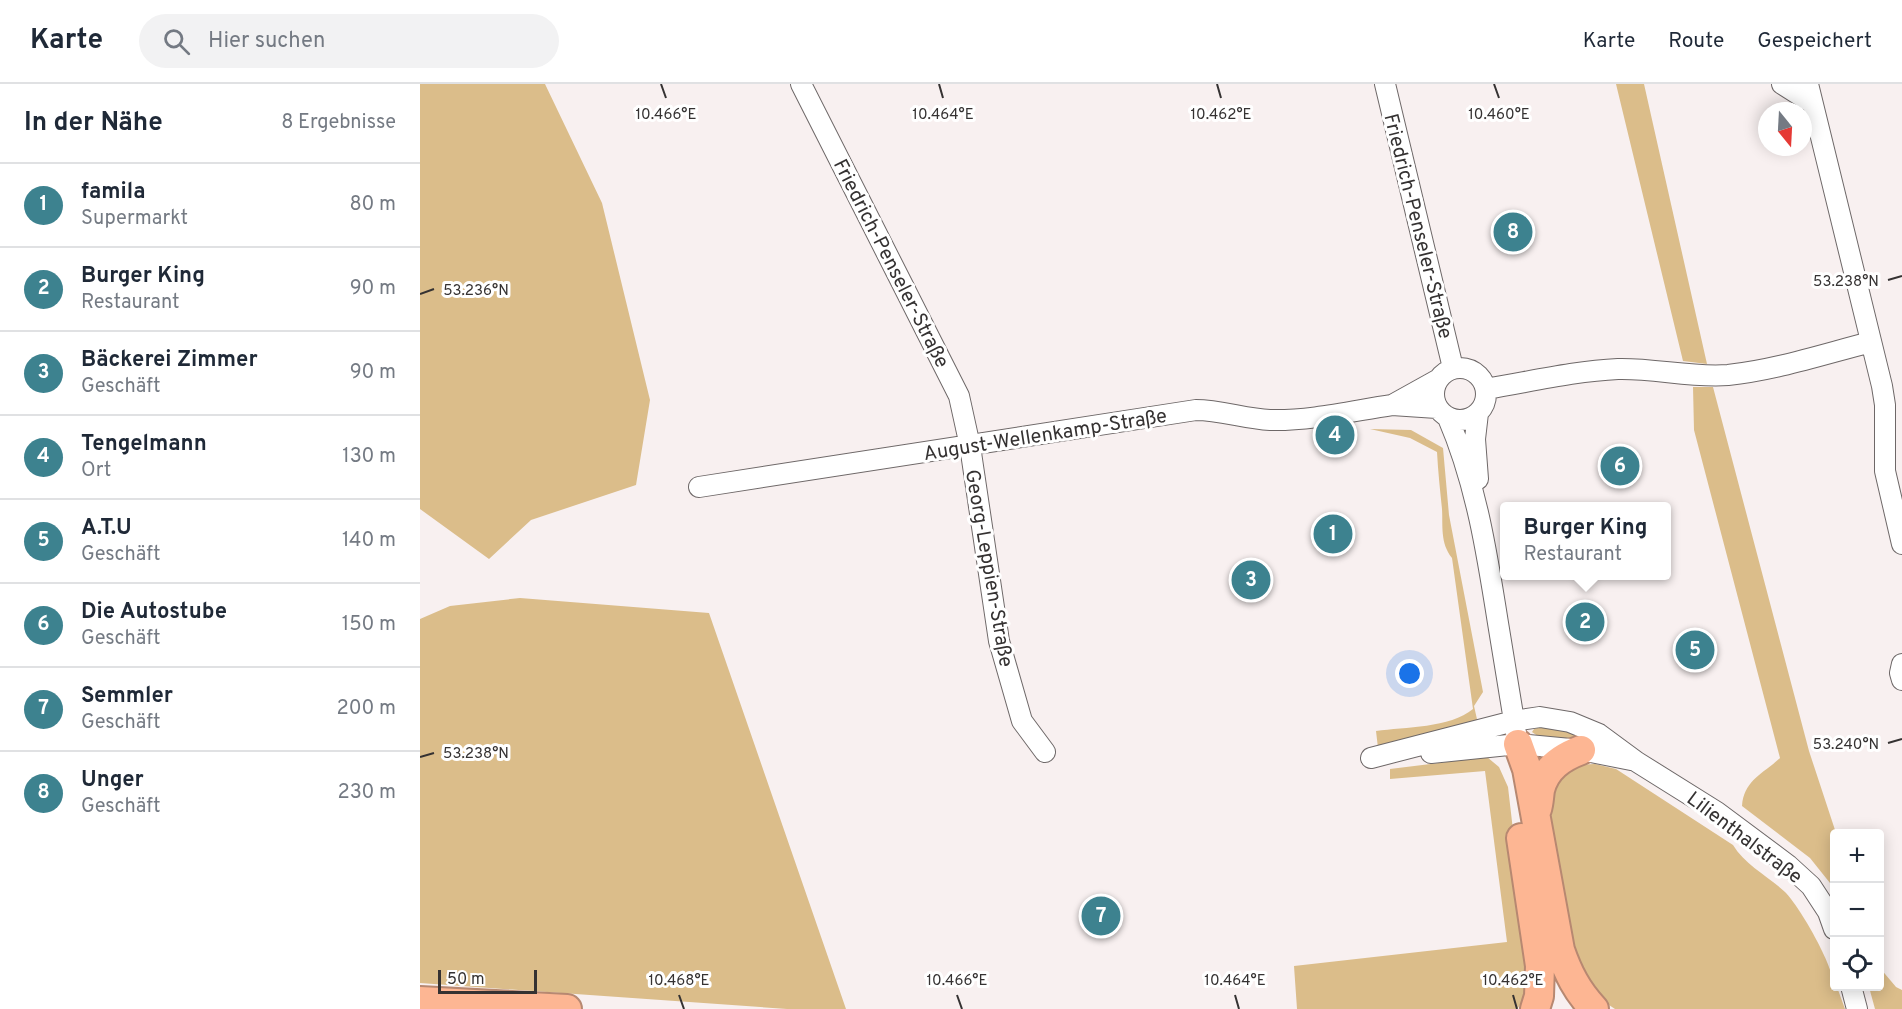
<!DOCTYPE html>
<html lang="de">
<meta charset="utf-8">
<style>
body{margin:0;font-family:Overpass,sans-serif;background:#f2f2f3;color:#1f2937}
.controls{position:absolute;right:18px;bottom:18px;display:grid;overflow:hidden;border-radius:6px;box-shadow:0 3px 15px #0003}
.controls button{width:54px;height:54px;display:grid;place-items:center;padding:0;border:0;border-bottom:2px solid #e0e1e3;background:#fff;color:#1f2937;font:30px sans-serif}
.compass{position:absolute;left:1338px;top:18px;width:54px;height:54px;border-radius:50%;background:#fff;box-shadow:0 3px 15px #0003;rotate:162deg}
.scale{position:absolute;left:18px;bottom:15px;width:99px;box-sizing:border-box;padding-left:6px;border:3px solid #353232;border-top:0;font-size:16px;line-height:21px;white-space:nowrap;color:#353232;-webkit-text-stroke:4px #fff;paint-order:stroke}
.you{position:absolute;left:990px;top:590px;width:21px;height:21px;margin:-15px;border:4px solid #fff;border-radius:50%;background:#1a73e8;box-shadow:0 0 0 9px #1a73e833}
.badge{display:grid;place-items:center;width:39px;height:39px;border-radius:50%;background:#3d828f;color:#fff;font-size:20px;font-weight:700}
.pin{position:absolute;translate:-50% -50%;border:3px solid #fff;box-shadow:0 2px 6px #0006}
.popup{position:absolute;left:1080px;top:418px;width:171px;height:78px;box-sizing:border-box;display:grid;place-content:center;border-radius:6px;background:#fff;filter:drop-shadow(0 2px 4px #0005);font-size:20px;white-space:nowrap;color:#747a83}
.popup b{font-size:22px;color:#1f2937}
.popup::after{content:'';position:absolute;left:50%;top:100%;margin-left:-12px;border:12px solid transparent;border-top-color:#fff}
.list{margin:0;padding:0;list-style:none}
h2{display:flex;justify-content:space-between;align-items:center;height:78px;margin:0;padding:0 24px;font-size:26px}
h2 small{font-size:20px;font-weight:400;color:#747a83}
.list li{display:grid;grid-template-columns:39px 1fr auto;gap:18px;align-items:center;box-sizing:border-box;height:84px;padding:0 24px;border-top:2px solid #e0e1e3}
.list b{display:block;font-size:22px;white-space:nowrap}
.list p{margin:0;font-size:20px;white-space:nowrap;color:#747a83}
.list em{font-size:20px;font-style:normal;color:#747a83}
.icon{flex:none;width:33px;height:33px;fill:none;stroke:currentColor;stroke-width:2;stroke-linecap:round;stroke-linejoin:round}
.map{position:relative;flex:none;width:1482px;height:925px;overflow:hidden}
header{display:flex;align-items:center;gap:36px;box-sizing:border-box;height:84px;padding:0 30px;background:#fff;border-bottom:2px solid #e0e1e3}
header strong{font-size:28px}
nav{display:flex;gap:33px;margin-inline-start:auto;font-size:21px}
.search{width:420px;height:54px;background:#f2f2f3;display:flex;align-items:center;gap:15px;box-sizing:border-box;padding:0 21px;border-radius:33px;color:#747a83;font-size:22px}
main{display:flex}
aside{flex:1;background:#fff}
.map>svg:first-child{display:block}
.green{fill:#dbbd8a}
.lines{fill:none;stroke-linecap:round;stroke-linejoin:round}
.minor-casing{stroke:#6e6868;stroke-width:22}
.highway-casing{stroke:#b78871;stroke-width:32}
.minor{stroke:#fff;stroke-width:20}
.highway{stroke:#fdb693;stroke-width:28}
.ticks{fill:none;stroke:#353232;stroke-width:2}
.labels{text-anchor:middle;stroke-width:6;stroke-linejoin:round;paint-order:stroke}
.street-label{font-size:20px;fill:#353232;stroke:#fff}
.ticks-label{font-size:15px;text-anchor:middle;fill:#353232;stroke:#fff;stroke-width:6;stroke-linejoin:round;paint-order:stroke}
</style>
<header>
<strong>Karte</strong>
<div class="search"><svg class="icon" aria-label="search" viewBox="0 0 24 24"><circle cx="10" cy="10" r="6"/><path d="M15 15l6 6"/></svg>Hier suchen</div>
<nav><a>Karte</a><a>Route</a><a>Gespeichert</a></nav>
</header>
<main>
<aside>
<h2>In der Nähe<small>8 Ergebnisse</small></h2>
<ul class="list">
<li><span class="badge">1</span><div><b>famila</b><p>Supermarkt</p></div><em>80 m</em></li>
<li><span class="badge">2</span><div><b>Burger King</b><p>Restaurant</p></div><em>90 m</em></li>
<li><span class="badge">3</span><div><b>Bäckerei Zimmer</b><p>Geschäft</p></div><em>90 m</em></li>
<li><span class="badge">4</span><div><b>Tengelmann</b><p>Ort</p></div><em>130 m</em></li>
<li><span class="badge">5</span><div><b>A.T.U</b><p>Geschäft</p></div><em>140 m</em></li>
<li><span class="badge">6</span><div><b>Die Autostube</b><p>Geschäft</p></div><em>150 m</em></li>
<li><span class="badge">7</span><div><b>Semmler</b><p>Geschäft</p></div><em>200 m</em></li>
<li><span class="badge">8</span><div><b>Unger</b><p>Geschäft</p></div><em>230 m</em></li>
</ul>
</aside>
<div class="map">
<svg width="1482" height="925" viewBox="0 0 1482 925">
<rect width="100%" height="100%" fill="#f8f0f0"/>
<path class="green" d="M0,0H125L182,119L230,316L216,401L111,436L69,475L0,425Z
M1196,0H1224L1287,280L1263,277Z
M1273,303H1293L1389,667L1416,749L1414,804L1390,774L1322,722C1324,696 1343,690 1360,674L1274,346Z
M950,345L991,346L1023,364L1029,431L1063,608L1054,622L1059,644L958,664L956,647C985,643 1030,644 1053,625L1032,474C1020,459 1023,442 1022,425C1020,406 1018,387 1017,368L990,354Z
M100,514L289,529L426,925H367L0,899V535L30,522Z
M1120,643L1146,645L1201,670L1122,655L1112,648L1114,645Z
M1067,673L1079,683L1088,703L1108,876L1104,916L1097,925H877L874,882L1087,858L1065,687L970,695V685Z
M1175,680L1196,685L1313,761C1325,781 1348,792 1365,808C1380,823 1414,882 1414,902L1417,903L1425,925H1195L1183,917L1168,903L1150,862L1128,715C1136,685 1145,681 1175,680Z
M1460,884L1476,903L1482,906V925H1455L1449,903L1460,902Z"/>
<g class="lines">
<g class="minor-casing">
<path id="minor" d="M381,0L539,312L550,362L579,557L602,637L625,668
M965,0L1033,284
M1362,0L1392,19
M1388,0L1462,302L1465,321V387L1482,460
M1014 310a26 26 0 1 1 52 0a26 26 0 1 1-52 0Z
M1017,296L972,321L1017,324
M1066,305C1109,298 1154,287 1198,285C1235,284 1271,294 1308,291C1356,286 1404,270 1451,258
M1058,329L1055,355L1058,395
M1028,334C1056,399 1067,469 1078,539C1084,576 1090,612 1096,649
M279,403L776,326C801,326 825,335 850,336C891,337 932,327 972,321
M1482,580L1480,589L1482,596
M1011,669L1098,660L1161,666L1211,676
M951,674L1094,637L1120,633L1150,638L1179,650L1217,678L1297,728L1368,781L1391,802L1408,828L1414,845
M1431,902L1437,925"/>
</g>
<g class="highway-casing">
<path id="highway" d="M1098,660L1107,685L1140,866C1148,889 1157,907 1174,925
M1117,725C1119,719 1119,712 1120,706C1125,684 1142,673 1161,666
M1101,754L1120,882L1119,912L1115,925
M0,917L147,925"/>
</g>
<use href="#minor" class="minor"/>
<use href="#highway" class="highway"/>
</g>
<path class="ticks" d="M241,0L246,14M519,0L523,14M797,0L801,14M1074,0L1079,14M1468,196L1482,192M0,210L14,205M1468,659L1482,655M0,673L14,669M259,911L264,925M537,911L542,925M815,911L819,925M1093,911L1097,925"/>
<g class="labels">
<g class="street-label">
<text transform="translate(999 142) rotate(76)" y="7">Friedrich-Penseler-Straße</text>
<text transform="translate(472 179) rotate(63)" y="7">Friedrich-Penseler-Straße</text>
<text transform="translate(625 350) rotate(-9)" y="7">August-Wellenkamp-Straße</text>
<text transform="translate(570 484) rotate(80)" y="7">Georg-Leppien-Straße</text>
<text transform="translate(1325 753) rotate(37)" y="7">Lilienthalstraße</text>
</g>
</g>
<g class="ticks-label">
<text x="246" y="35">10.466°E</text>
<text x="523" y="35">10.464°E</text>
<text x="801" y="35">10.462°E</text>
<text x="1079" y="35">10.460°E</text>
<text x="1426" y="202">53.238°N</text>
<text x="56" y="211">53.236°N</text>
<text x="1426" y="665">53.240°N</text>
<text x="56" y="674">53.238°N</text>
<text x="259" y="901">10.468°E</text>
<text x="537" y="901">10.466°E</text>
<text x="815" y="901">10.464°E</text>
<text x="1093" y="901">10.462°E</text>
</g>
</svg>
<div class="controls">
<button>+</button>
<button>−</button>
<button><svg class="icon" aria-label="locate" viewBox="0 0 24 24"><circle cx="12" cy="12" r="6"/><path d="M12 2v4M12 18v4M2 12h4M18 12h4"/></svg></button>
</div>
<svg class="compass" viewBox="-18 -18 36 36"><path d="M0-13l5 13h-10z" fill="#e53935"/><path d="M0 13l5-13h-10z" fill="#747a83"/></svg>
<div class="scale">50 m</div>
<div class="you"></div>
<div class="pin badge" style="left:913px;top:450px">1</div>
<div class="pin badge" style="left:1165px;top:538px">2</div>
<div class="popup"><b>Burger King</b>Restaurant</div>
<div class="pin badge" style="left:831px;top:496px">3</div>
<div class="pin badge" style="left:915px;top:351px">4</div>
<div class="pin badge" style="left:1275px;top:566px">5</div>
<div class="pin badge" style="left:1200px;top:382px">6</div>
<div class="pin badge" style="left:681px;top:832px">7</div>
<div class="pin badge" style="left:1093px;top:148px">8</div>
</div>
</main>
